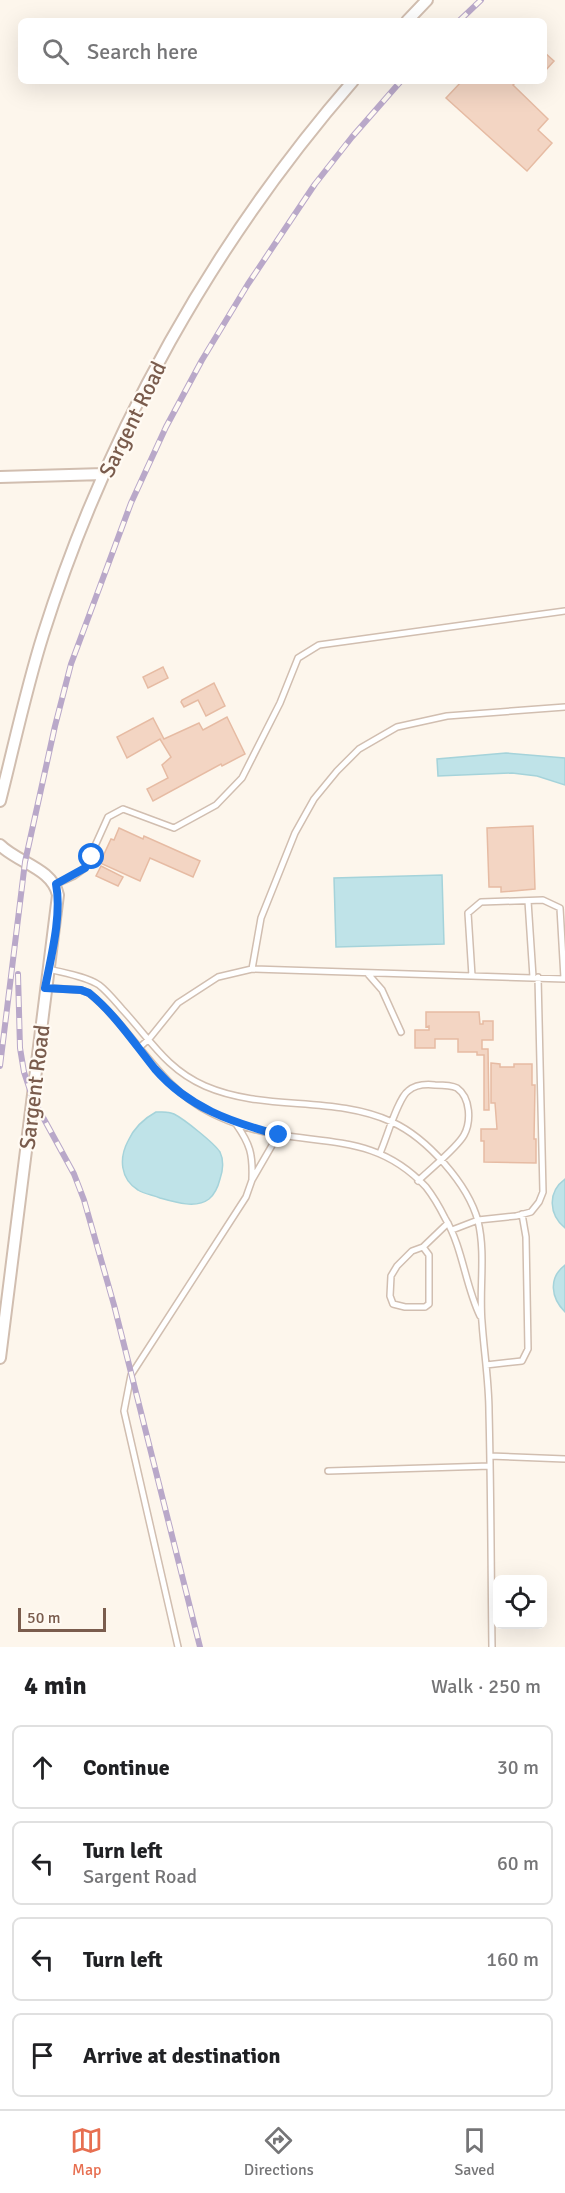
<!DOCTYPE html>
<meta charset="utf-8">
<style>
body{margin:0;font-family:Signika,sans-serif;background:#f6f6f6;color:#202124}
.controls{position:absolute;right:18px;bottom:18px;display:grid;overflow:hidden;border-radius:9px;box-shadow:0 6px 24px #0002}
.controls button{width:54px;height:54px;display:grid;place-items:center;padding:0;border:0;border-bottom:2px solid #e0e0e0;background:#fff;color:#202124;font:30px sans-serif}
.scale{position:absolute;left:18px;bottom:15px;width:88px;box-sizing:border-box;padding-left:6px;border:3px solid #7a5c4d;border-top:0;font-size:16px;line-height:21px;white-space:nowrap;color:#7a5c4d;-webkit-text-stroke:4px #fffaf3;paint-order:stroke}
.stop{position:absolute;width:18px;height:18px;margin:-14px;border:4px solid #1a73e8;border-radius:50%;background:#fff}
.stop.end{background:#1a73e8;border-color:#fff;box-shadow:0 2px 6px #0008}
.list{margin:0;padding:0;list-style:none}
h2{display:flex;justify-content:space-between;align-items:center;height:78px;margin:0;padding:0 24px;font-size:26px}
h2 small{font-size:20px;font-weight:400;color:#757577}
.list li{display:grid;grid-template-columns:39px 1fr auto;gap:18px;align-items:center;box-sizing:border-box;height:84px;margin:0 12px 12px;padding:0 12px;border:2px solid #e0e0e0;border-radius:9px}
.list b{display:block;font-size:22px;white-space:nowrap}
.list p{margin:0;font-size:20px;white-space:nowrap;color:#757577}
.list em{font-size:20px;font-style:normal;color:#757577}
.icon{flex:none;width:33px;height:33px;fill:none;stroke:currentColor;stroke-width:2;stroke-linecap:round;stroke-linejoin:round}
.map{position:relative;flex:none;width:565px;height:1647px;overflow:hidden}
.search{position:absolute;background:#fff;box-shadow:0 6px 24px #0002;left:18px;right:18px;top:18px;height:66px;display:flex;align-items:center;gap:15px;box-sizing:border-box;padding:0 21px;border-radius:9px;color:#757577;font-size:22px}
.sheet{height:462px;background:#fff}
nav{display:flex;justify-content:space-around;align-items:center;box-sizing:border-box;height:84px;border-top:2px solid #e0e0e0;background:#fff;font-size:16px;color:#757577}
nav a{display:grid;justify-items:center;gap:3px}
nav .on{color:#e76f51}
.map>svg:first-child{display:block}
.water{fill:#bfe3e8;stroke:#a5d3da;stroke-width:1.5}
.building{fill:#f3d5c3;stroke:#e6bba3;stroke-width:1.5}
.lines{fill:none;stroke-linecap:round;stroke-linejoin:round}
.lane-casing{stroke:#d1beb0;stroke-width:8}
.street-casing{stroke:#d1beb0;stroke-width:14}
.lane{stroke:#fff;stroke-width:5}
.street{stroke:#fff;stroke-width:10}
.rail-casing{stroke:#b9a8c9;stroke-width:6}
.rail{stroke:#fffaf3;stroke-width:4;stroke-dasharray:11;stroke-linecap:butt}
.route{stroke:#1a73e8;stroke-width:8}
.labels{text-anchor:middle;stroke-width:4.5;stroke-linejoin:round;paint-order:stroke}
.street-label{font-size:22px;fill:#7a5c4d;stroke:#fffaf3}
</style>
<div class="map">
<svg width="565" height="1647" viewBox="0 0 565 1647">
<rect width="100%" height="100%" fill="#fdf6ec"/>
<path class="water" d="M506,753L565,758V785L537,776L512,773L438,776L437,759Z
M442,875L444,944L336,947L334,878Z
M156,1112C162,1112 168,1111 174,1114C184,1119 214,1143 220,1152C224,1160 223,1171 220,1179C218,1187 215,1194 209,1199C196,1209 174,1202 160,1198C153,1195 144,1194 138,1190C120,1179 119,1158 128,1141C134,1128 143,1119 156,1112Z
M565,1179V1228C549,1215 547,1192 565,1179Z
M565,1265V1312C551,1298 548,1278 565,1265Z"/>
<path class="building" d="M544,52L554,61L544,72Z
M462,81H517L513,85L548,119L538,130L552,143L527,171L446,98Z
M163,667L168,678L148,688L143,677Z
M214,683L225,706L206,716L198,700L184,707L181,702L182,700Z
M227,717L245,754L222,766L221,764L153,801L147,789L168,778L162,765L171,757L160,739L127,758L117,737L153,718L164,739L199,723L203,730Z
M533,826L535,889L501,892V887H489L487,828Z
M119,828L143,839L144,836L200,861L193,877L150,858L140,881L100,863L111,839L114,840Z
M101,866L123,877L118,886L96,876Z
M426,1012H479L480,1024H483V1021H493V1040H482V1049H488L489,1110H484V1055H477V1052H458V1039H435V1048H415V1030H429V1026L426,1027Z
M491,1063L500,1064V1067H514V1064H532V1085H535L534,1139H536V1163L484,1162V1141H481V1129H497L495,1103H491Z"/>
<g class="lines">
<g class="lane-casing">
<path id="lane" d="M56,884L74,876L85,868L108,817L123,809L174,828L216,805L242,778L280,703L298,658L319,645L565,611
M528,901L533,977
M49,969C64,973 85,976 99,985C107,991 115,1001 122,1009C150,1039 166,1069 205,1086C265,1112 333,1095 392,1122C427,1138 468,1184 478,1221C486,1254 479,1289 482,1322C484,1352 489,1382 489,1412C491,1490 491,1569 492,1647
M252,969L261,918L295,833L314,799L337,771L359,749L397,727L447,716L565,707
M368,974L382,990L401,1032
M472,976L468,913L481,902L543,900L560,908L564,978
M47,988L81,990L89,993C133,1029 158,1087 211,1113C231,1123 258,1132 280,1135C338,1144 382,1140 426,1187C433,1196 440,1208 445,1218C463,1248 465,1285 480,1316
M140,1047L149,1039L178,1003L218,977L252,969L565,979
M236,1124C250,1144 253,1154 252,1179
M380,1153C386,1140 398,1098 408,1091C415,1085 426,1084 435,1085C441,1085 451,1085 457,1088C471,1098 471,1122 464,1135C457,1148 430,1169 418,1181
M452,1230L478,1220L516,1216L531,1212L539,1202L543,1192L538,977
M423,1247L429,1255V1304L425,1307H405L393,1304L390,1296L391,1276L397,1266L412,1251L423,1247L448,1223
M486,1365L522,1361L528,1349L526,1237L522,1214
M490,1456L565,1459
M328,1471L490,1466
M178,1647L124,1411L131,1375L246,1197L252,1180L278,1135"/>
</g>
<g class="street-casing">
<path id="street" d="M407,21L427,0
M0,477L104,474
M0,801C14,746 26,689 43,635C107,432 214,241 353,81
M0,845C18,863 52,868 58,895L0,1358"/>
</g>
<use href="#lane" class="lane"/>
<use href="#street" class="street"/>
<g class="rail-casing">
<path id="rail" d="M459,21L481,0
M18,974L20,1048L24,1072L33,1099L74,1174L84,1200L114,1305L200,1647
M0,1066L25,862L55,726L71,664L131,503L166,427L202,360L248,284L315,184L352,137L401,81"/>
</g>
<use href="#rail" class="rail"/>
</g>
<g class="lines">
<path class="route" d="M92,857L85,868L56,884C62,915 51,957 45,988L81,990L89,993C115,1014 134,1043 155,1069C189,1108 231,1122 279,1135"/>
</g>
<g class="labels">
<g class="street-label">
<text transform="translate(132 419) rotate(-64)" y="8">Sargent Road</text>
<text transform="translate(34 1087) rotate(-83)" y="8">Sargent Road</text>
</g>
</g>
</svg>
<div class="controls">
<button><svg class="icon" aria-label="locate" viewBox="0 0 24 24"><circle cx="12" cy="12" r="6"/><path d="M12 2v4M12 18v4M2 12h4M18 12h4"/></svg></button>
</div>
<div class="scale">50 m</div>
<div class="stop" style="left:92px;top:857px"></div>
<div class="stop end" style="left:279px;top:1135px"></div>
<div class="search"><svg class="icon" aria-label="search" viewBox="0 0 24 24"><circle cx="10" cy="10" r="6"/><path d="M15 15l6 6"/></svg>Search here</div>
</div>
<section class="sheet">
<h2>4 min<small>Walk · 250 m</small></h2>
<ul class="list">
<li><svg class="icon" aria-label="ahead" viewBox="0 0 24 24"><path d="M12 20V5M6 11l6-6 6 6"/></svg><div><b>Continue</b></div><em>30 m</em></li>
<li><svg class="icon" aria-label="left" viewBox="0 0 24 24"><path d="M17 20v-9H6M10 6l-5 5 5 5"/></svg><div><b>Turn left</b><p>Sargent Road</p></div><em>60 m</em></li>
<li><svg class="icon" aria-label="left" viewBox="0 0 24 24"><path d="M17 20v-9H6M10 6l-5 5 5 5"/></svg><div><b>Turn left</b></div><em>160 m</em></li>
<li><svg class="icon" aria-label="arrive" viewBox="0 0 24 24"><path d="M6 21V4h12l-3 4 3 4H6"/></svg><div><b>Arrive at destination</b></div></li>
</ul>
</section>
<nav>
<a class="on"><svg class="icon" aria-label="map" viewBox="0 0 24 24"><path d="M3 6l6-2 6 2 6-2v14l-6 2-6-2-6 2zM9 4v14M15 6v14"/></svg>Map</a>
<a><svg class="icon" aria-label="directions" viewBox="0 0 24 24"><path d="M12 3l9 9-9 9-9-9zM9 14v-3h6M13 9l2 2-2 2"/></svg>Directions</a>
<a><svg class="icon" aria-label="saved" viewBox="0 0 24 24"><path d="M7 4h10v16l-5-4-5 4z"/></svg>Saved</a>
</nav>
